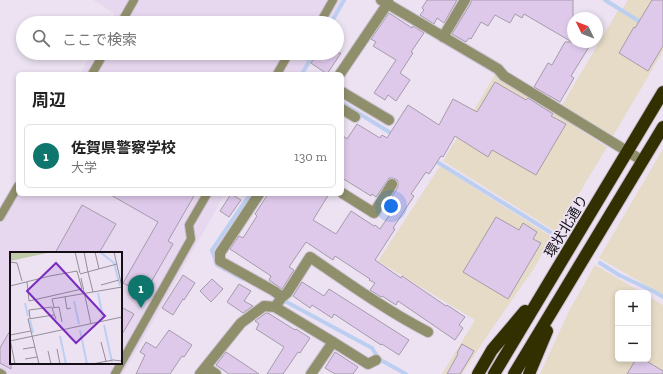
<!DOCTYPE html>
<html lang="ja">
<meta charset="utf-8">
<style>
body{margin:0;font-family:"Zilla Slab","Noto Sans JP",serif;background:#f2f2f2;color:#222}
.controls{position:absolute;right:12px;bottom:12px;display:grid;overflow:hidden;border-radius:6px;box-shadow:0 2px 6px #0003}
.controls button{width:36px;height:36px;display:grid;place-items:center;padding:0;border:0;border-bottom:1px solid #e0e0e0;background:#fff;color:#222;font:20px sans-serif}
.compass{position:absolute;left:567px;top:12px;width:36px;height:36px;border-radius:50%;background:#fff;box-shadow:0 2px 6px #0003;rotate:313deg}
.you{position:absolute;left:391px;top:206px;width:14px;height:14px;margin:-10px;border:3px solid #fff;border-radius:50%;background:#1a73e8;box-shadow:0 0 0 6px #1a73e833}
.badge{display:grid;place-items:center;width:26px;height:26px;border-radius:50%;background:#0f766e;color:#fff;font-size:13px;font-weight:700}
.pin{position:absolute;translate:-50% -33px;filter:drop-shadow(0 1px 2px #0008)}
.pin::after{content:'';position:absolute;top:21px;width:14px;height:12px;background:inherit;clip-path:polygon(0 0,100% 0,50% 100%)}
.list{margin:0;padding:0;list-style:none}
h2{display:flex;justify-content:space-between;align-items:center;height:52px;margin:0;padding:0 16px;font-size:17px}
h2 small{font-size:13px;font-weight:400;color:#767676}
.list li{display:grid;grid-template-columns:26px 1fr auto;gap:12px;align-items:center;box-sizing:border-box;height:64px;margin:0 8px 8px;padding:0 8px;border:1px solid #e0e0e0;border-radius:6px}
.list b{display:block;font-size:15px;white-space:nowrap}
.list p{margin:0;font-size:13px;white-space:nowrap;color:#767676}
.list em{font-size:13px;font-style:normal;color:#767676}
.icon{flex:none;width:22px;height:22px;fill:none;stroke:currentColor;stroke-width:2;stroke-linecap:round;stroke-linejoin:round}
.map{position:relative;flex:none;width:663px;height:374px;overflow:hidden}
.search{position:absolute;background:#fff;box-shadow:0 2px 6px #0003;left:16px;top:16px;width:328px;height:44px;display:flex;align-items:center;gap:10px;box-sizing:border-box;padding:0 14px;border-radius:22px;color:#767676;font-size:15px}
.panel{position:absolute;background:#fff;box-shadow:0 2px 6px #0003;left:16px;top:72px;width:328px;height:124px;border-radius:6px}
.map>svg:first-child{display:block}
.commercial{fill:#e6dbc6}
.built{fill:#e7d8f0;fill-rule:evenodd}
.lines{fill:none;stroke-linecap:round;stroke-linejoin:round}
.stream{stroke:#bdcff1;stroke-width:4}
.building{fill:#dec9ea;stroke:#a59bab}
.lane-casing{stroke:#c9c0cf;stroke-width:10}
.street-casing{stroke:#c9c0cf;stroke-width:12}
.highway-casing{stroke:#c9c0cf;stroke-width:14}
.lane{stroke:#908f6c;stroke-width:8}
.street{stroke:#908f6c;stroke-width:10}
.highway{stroke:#322f00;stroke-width:12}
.labels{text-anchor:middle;stroke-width:3.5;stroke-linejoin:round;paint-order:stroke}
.street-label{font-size:14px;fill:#130f15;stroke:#ece2f2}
.inset-river{fill:none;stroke:#bdcff1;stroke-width:2}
.inset-road{fill:none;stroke:#958e9a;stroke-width:1}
.view{fill:#7b2cbf;fill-opacity:0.15;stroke:#7b2cbf;stroke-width:2}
.inset-edge{fill:none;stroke:#130f15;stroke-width:2}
</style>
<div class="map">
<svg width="663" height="374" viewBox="0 0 663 374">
<rect width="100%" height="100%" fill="#ece2f2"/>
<path class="commercial" d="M628,0H663V51L613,136L562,105L619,9L622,10Z
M495,75L607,147L556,232L443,161Z
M663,149V295L599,258Z
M440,166L552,237L533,270L491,330L462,374H442L475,320L378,261Z
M595,265L643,293H618V359H648V296L663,305V374H540L570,309Z"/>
<path class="built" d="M93,0H344L331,23H110L115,14Z
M92,53H314L302,74H80Z
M18,178V194H225L123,374H0V209ZM11,253H121V363H11Z"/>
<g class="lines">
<path class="stream" d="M605,0L642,23
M331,23L344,0
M302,74L314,53
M342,103L394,135
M434,160L550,232
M600,263L619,275L655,292L663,297
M243,279L217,265L212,250L250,194
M281,299L372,348L379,359L406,374"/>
</g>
<path class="building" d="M427,0H457L444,23L437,18L434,24L420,15L424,10L422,8Z
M471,0H573V42H592L571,76L574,78L560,102L534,87L548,63L552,65L565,42H572L524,14L522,18L515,14L510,23L495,15L488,26L481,22L471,39L469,38L466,42L452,34L471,3Z
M652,0H663V46L648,71L619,53L634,27L635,28Z
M389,13L412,28L413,26L424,33L411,52L413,53L400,73L410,80L396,101L388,95L385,100L374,93L396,60L373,46L376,42L371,39Z
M318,53H341L327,74L311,63Z
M495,82L526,100L528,98L553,114L551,116L566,124L536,175L492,150L488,157L455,136L443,157L441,156L429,174L426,172L411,194L414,196L393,228L395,229L375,260L401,278L402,276L446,306L447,305L465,317L459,325L463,328L455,340L398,301L396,305L382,296L381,297L370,290L375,283L369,280L370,279L335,256L333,260L306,242L289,267L294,270L282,289L269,280L271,276L230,249L239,236L243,238L257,216L255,214L268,194H329L313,220L336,234L351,211L374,226L375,225L380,229L394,208L387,204L398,187V181L396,179L393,178H389L376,197L372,194L371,196L342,178V135L347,139L357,124L380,138L382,135L387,138L408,105L439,125L453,99L477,112Z
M109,194H195L168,241L173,244L146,291L136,285L134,289L123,283L158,222Z
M231,194L241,200L229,217L220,211Z
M82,205L116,224L99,253H55Z
M496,217L519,230L523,223L537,232L533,239L541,243L508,299L463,272Z
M183,275L195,283L184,300L183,299L173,315L162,308Z
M212,279L223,289L211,302L200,291Z
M302,282L324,296L329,289L409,340L399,355L382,344L381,345L334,314L332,318L312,305L310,308L293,296Z
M239,284L251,291L244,301L253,306L243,313L227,302Z
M121,307L134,314L121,336Z
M266,313H268L295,330L296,329L310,338L300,353L298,352L283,374H267L284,347L256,329L259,324L255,321Z
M11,329V369L0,363V348Z
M169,330L192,345L184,357L182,356L170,374H136L145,355L140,352L146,342L156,348Z
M462,344L474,351L460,374H447L458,354L457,353Z
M226,352L259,374H229L216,365Z
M335,352L358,367L353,374H335L325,368Z
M636,359H643L663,371V374H627Z"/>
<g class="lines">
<g class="lane-casing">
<path id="lane" d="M121,23L134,0
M320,23L333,0
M92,74L104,53
M277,74L289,53
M0,217L18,186
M0,373L2,374
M115,374L191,239L189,225L207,194"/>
</g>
<g class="street-casing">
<path id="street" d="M381,0L498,69L504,76L643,161
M443,37L465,0
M340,74L384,9L388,0
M342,92L389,120
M342,109L355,117
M342,193L374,213L392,184
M259,194L220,253V261L274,291L282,297
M376,360L368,364L333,342L275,307L282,297L287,293L310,257C348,283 387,311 428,332
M206,367L216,374
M200,374L241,323L264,306L275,307
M311,374L333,342"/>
</g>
<g class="highway-casing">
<path id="highway" d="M478,374L492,350L525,311
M494,374L663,92
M514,374L663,127
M529,374L547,331"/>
</g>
<use href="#lane" class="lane"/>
<use href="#street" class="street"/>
<use href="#highway" class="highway"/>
</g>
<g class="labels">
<g class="street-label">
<text transform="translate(566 226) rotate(-59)" y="5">環状北通り</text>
</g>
</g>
<g transform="translate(10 252)">
<rect width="112" height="112" fill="#ece2f2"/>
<path d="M0,0H42L0,9Z" fill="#bfcba9"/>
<path class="inset-river" d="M90,0L104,11L110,34M88,41L93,66M64,49L69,72M15,51L18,64M20,68L23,81M94,73L102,110M70,78L77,112M50,84L56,112"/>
<path class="inset-road" d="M65,0L70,21M74,0L78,20M85,0L89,17M104,0L112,35M0,10L7,11L12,29M78,20L83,40M70,22L107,12M71,26L81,72M91,33L109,28M0,34L40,24L67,19L72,37L19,49L17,30M55,45L57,57L61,56M44,55L42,47L112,35M20,66L19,58L42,55M46,67L42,56L49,55L52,70M0,83L21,79M0,87L5,112M0,89L112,65M91,90L96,109M13,97L25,95M47,97L50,112M38,99L41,112M15,107L27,105M29,112L18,67L44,63M82,112L103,108L112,109"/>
<path class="view" d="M46,11L95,64L66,91L17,39Z"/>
<rect width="112" height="112" class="inset-edge"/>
</g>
</svg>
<div class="controls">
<button>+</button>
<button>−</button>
</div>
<svg class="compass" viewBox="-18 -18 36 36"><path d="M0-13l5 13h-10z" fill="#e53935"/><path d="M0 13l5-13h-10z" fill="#767676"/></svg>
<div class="you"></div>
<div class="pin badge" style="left:141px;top:308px">1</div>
<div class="search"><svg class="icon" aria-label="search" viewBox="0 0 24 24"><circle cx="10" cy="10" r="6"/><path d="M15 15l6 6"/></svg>ここで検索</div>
<section class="panel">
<h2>周辺<small></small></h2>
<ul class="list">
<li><span class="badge">1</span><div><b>佐賀県警察学校</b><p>大学</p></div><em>130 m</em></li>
</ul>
</section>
</div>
